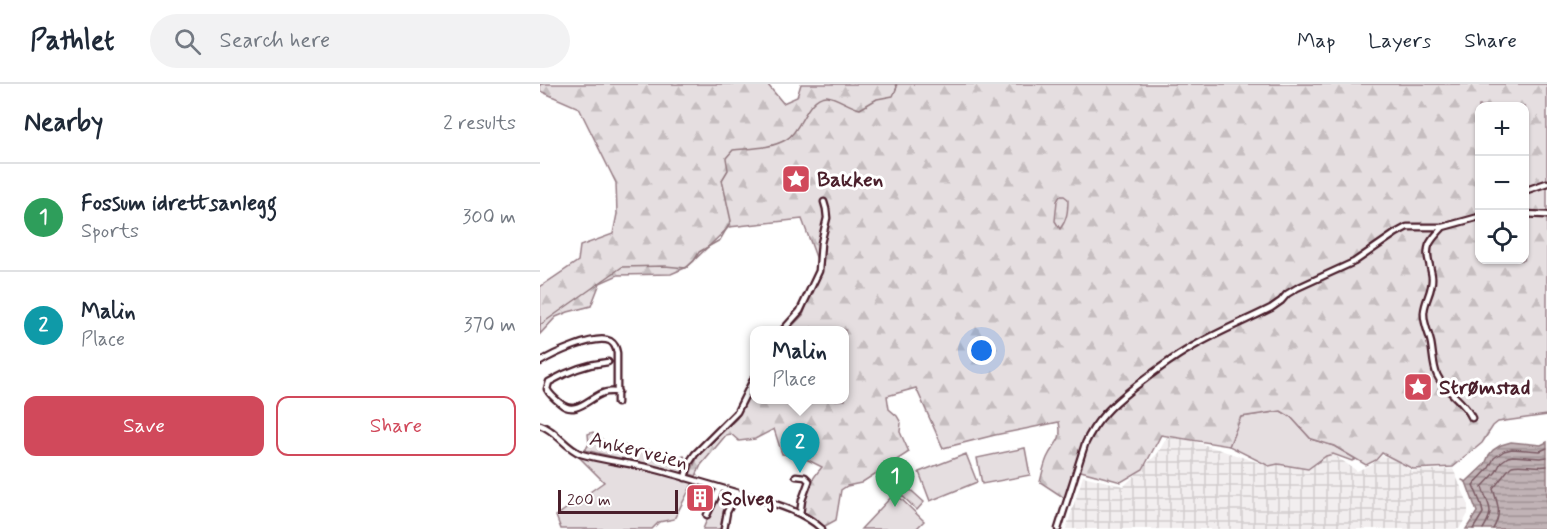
<!DOCTYPE html>
<meta charset="utf-8">
<style>
body{margin:0;font-family:Mynerve,sans-serif;background:#f2f2f3;color:#1f2937}
.controls{position:absolute;right:18px;top:18px;display:grid;overflow:hidden;border-radius:12px;box-shadow:0 2px 4px #0004}
.controls button{width:54px;height:54px;display:grid;place-items:center;padding:0;border:0;border-bottom:2px solid #e0e1e3;background:#fff;color:#1f2937;font:30px sans-serif}
.scale{position:absolute;left:18px;bottom:15px;width:120px;box-sizing:border-box;padding-left:6px;border:3px solid #4a1f2b;border-top:0;font-size:16px;line-height:21px;white-space:nowrap;color:#4a1f2b;-webkit-text-stroke:4px #fff;paint-order:stroke}
.you{position:absolute;left:442px;top:267px;width:21px;height:21px;margin:-15px;border:4px solid #fff;border-radius:50%;background:#1a73e8;box-shadow:0 0 0 9px #1a73e833}
.badge{display:grid;place-items:center;width:39px;height:39px;border-radius:50%;background:#d1495b;color:#fff;font-size:20px;font-weight:700}
.pin{position:absolute;translate:-50% -50px;filter:drop-shadow(0 2px 3px #0008)}
.pin::after{content:'';position:absolute;top:32px;width:21px;height:18px;background:inherit;clip-path:polygon(0 0,100% 0,50% 100%)}
.popup{position:absolute;left:210px;top:242px;width:99px;height:78px;box-sizing:border-box;display:grid;place-content:center;border-radius:12px;background:#fff;filter:drop-shadow(0 2px 4px #0005);font-size:20px;white-space:nowrap;color:#747a83}
.popup b{font-size:22px;color:#1f2937}
.popup::after{content:'';position:absolute;left:50%;top:100%;margin-left:-12px;border:12px solid transparent;border-top-color:#fff}
.list{margin:0;padding:0;list-style:none}
h2{display:flex;justify-content:space-between;align-items:center;height:78px;margin:0;padding:0 24px;font-size:26px}
h2 small{font-size:20px;font-weight:400;color:#747a83}
.list li{display:grid;grid-template-columns:39px 1fr auto;gap:18px;align-items:center;box-sizing:border-box;height:108px;padding:0 24px;border-top:2px solid #e0e1e3}
.list b{display:block;font-size:22px;white-space:nowrap}
.list p{margin:0;font-size:20px;white-space:nowrap;color:#747a83}
.list em{font-size:20px;font-style:normal;color:#747a83}
.actions{display:flex;gap:12px;padding:18px 24px}
.actions a{flex:1;padding:14px 0;border:2px solid #d1495b;border-radius:12px;text-align:center;font-size:21px;color:#d1495b}
.actions .main{background:#d1495b;color:#fff}
.icon{flex:none;width:33px;height:33px;fill:none;stroke:currentColor;stroke-width:2;stroke-linecap:round;stroke-linejoin:round}
.map{position:relative;flex:none;width:1007px;height:445px;overflow:hidden}
header{display:flex;align-items:center;gap:36px;box-sizing:border-box;height:84px;padding:0 30px;background:#fff;border-bottom:2px solid #e0e1e3}
header strong{font-size:28px}
nav{display:flex;gap:33px;margin-inline-start:auto;font-size:21px}
.search{width:420px;height:54px;background:#f2f2f3;display:flex;align-items:center;gap:15px;box-sizing:border-box;padding:0 21px;border-radius:33px;color:#747a83;font-size:22px}
main{display:flex}
aside{flex:1;background:#fff}
.map>svg:first-child{display:block}
.industrial{fill:url(#industrial-grid)}
.grass{fill:#e5dee0;stroke:#987e86;stroke-width:1.5}
.forest{fill:url(#forest-firs);stroke:#987e86;stroke-width:1.5;fill-rule:evenodd}
.wetland{fill:url(#wetland-marsh);stroke:#987e86;stroke-width:1.5}
.water{fill:url(#water-rules);stroke:#91787e;stroke-width:1.5}
.lines{fill:none;stroke-linecap:round;stroke-linejoin:round}
.shore{stroke:#7a5a63;stroke-width:1.5}
.stream{stroke:#91787e;stroke-width:1.5}
.minor-casing{stroke:#4a1f2b;stroke-width:9}
.minor{stroke:#fff;stroke-width:4.5}
.labels{text-anchor:middle;stroke-width:6;stroke-linejoin:round;paint-order:stroke}
.poi-label{font-size:21px;font-weight:bold;fill:#4a1f2b;stroke:#fff;text-anchor:start}
.street-label{font-size:21px;fill:#4a1f2b;stroke:#fff}
</style>
<header>
<strong>Pathlet</strong>
<div class="search"><svg class="icon" aria-label="search" viewBox="0 0 24 24"><circle cx="10" cy="10" r="6"/><path d="M15 15l6 6"/></svg>Search here</div>
<nav><a>Map</a><a>Layers</a><a>Share</a></nav>
</header>
<main>
<aside>
<h2>Nearby<small>2 results</small></h2>
<ul class="list">
<li><span class="badge" style="background:#2e9e5b">1</span><div><b>Fossum idrettsanlegg</b><p>Sports</p></div><em>300 m</em></li>
<li><span class="badge" style="background:#0f9aa8">2</span><div><b>Malin</b><p>Place</p></div><em>370 m</em></li>
</ul>
<div class="actions"><a class="main">Save</a><a>Share</a></div>
</aside>
<div class="map">
<svg width="1007" height="445" viewBox="0 0 1007 445">
<defs>
<pattern id="industrial-grid" width="8" height="8" patternUnits="userSpaceOnUse" patternTransform="scale(1.5)"><rect width="8" height="8" fill="#f2eeef"/><path d="M0 4h8M4 0v8" fill="none" stroke="#d1cccd"/></pattern>
<pattern id="forest-firs" width="22" height="20" patternUnits="userSpaceOnUse" patternTransform="scale(1.5)"><rect width="22" height="20" fill="#e5dee0"/><path d="M5 1l3.5 6h-7zM16 11l3.5 6h-7z" fill="#c6bec0"/></pattern>
<pattern id="wetland-marsh" width="20" height="14" patternUnits="userSpaceOnUse" patternTransform="scale(1.5)"><rect width="20" height="14" fill="#e5dee0"/><path d="M1 5h8M5 5V1M11 12h8M15 12V8" fill="none" stroke="#c6bec0"/></pattern>
<pattern id="water-rules" width="6" height="5" patternUnits="userSpaceOnUse" patternTransform="scale(1.5)"><rect width="6" height="5" fill="#c1b3b6"/><path d="M0 2.5h6" fill="none" stroke="#9f9194"/></pattern>
</defs>
<rect width="100%" height="100%" fill="#fff"/>
<filter id="ink" filterUnits="userSpaceOnUse"><feTurbulence type="fractalNoise" baseFrequency=".0167" numOctaves="2"/><feDisplacementMap in="SourceGraphic" scale="12" xChannelSelector="R" yChannelSelector="G"/><feConvolveMatrix kernelMatrix="1 2 1 2 8 2 1 2 1" color-interpolation-filters="sRGB"/></filter>
<g filter="url(#ink)">
<path class="industrial" d="M627,353L650,356L729,382L738,380L768,385L786,372L793,370L817,387L832,380L842,372L856,375L871,387L913,385L928,419V430L919,445H526L543,392L584,402L618,369Z"/>
<path class="grass" d="M741,327L751,333L771,355L794,362L816,375L812,377L793,370L786,372L768,385L738,380L729,382L689,362L700,333Z
M53,348L68,360L84,361L94,368L108,366L136,375L144,372L147,378L141,389L45,366L49,360L48,350Z
M485,364L490,391L442,400L437,374Z
M426,370L437,398L390,417L379,388Z
M38,372L154,397L134,435L119,438L112,445H21L16,432L64,398Z
M364,400L384,418L377,426L357,407Z
M180,405L193,410L185,427L182,445H163Z
M355,409L384,437L376,445H321Z"/>
<path class="forest" d="M0,0H229L228,1L243,19L257,13L261,0H1007V331L958,338L953,342L942,359L913,383L873,385L842,369L836,376L826,381L794,362L771,355L751,333L741,327L701,333L689,362L621,351L603,385L581,398L537,386L526,415L500,398C502,390 504,381 507,374C514,358 523,359 519,338L455,351L403,364L376,304L347,312L349,325L357,332L361,339L360,348L369,368L321,399L307,402L301,406L296,436L283,443L262,427C264,409 270,397 282,383L260,372L242,370L234,345L215,355L199,357L191,350L186,351L161,381L156,392L150,390L158,372L197,334L210,310L215,296V316H305V246H248L263,231L280,184L262,135L189,143L147,183L131,190L78,191L60,199L51,222L28,228L16,233L0,250V203L38,177L40,162L73,150L77,130L76,99L39,24L0,7ZM939,22H984V176H939Z"/>
<path class="wetland" d="M520,112H524L528,115C528,127 527,136 520,145L515,137L517,117Z"/>
<path class="water" d="M971,358L1001,361L1007,358V445H926L937,428L926,398L945,380L949,371L953,366L961,361Z"/>
<g class="lines">
<path class="shore" d="M933,445L943,429L941,420L933,401L949,384L954,374L964,367L972,365L1000,367L1007,364
M943,445C956,424 948,423 942,403L956,388L961,378L968,373L973,372L1000,374L1007,373
M953,445C962,430 958,420 953,405C956,402 970,382 972,382C979,379 997,384 1007,382"/>
<path class="stream" d="M0,241L82,183L125,182L146,184L154,177L159,168L180,156L191,137L182,96L188,86L186,74L193,66C210,64 231,65 247,55C261,47 267,13 286,12C293,11 310,23 320,25L337,15L353,12L357,3L356,0
M922,396L926,398"/>
<g class="minor-casing">
<path id="minor" d="M984,107L1007,99
M984,130L1007,131
M903,143C898,149 892,154 889,161C885,172 891,182 892,193C893,207 885,215 884,228C883,239 889,249 891,259C893,269 893,282 897,291C904,307 924,316 932,334
M243,246L260,227L279,187L281,159L287,134L286,125L284,118
M0,278C13,270 55,250 70,257C75,260 76,264 77,269V319
M68,278C47,280 28,287 9,298L7,305C10,311 15,315 20,319C35,333 49,314 63,309C68,307 73,308 78,308
M0,341C16,346 25,364 41,370C65,377 90,379 114,385C142,392 170,401 198,409C227,418 259,424 282,445
M256,392L265,393L269,397L262,416L260,430
M145,394L149,379L155,370L197,328L215,292
M167,431L180,404
M184,445L187,428L197,409
M518,445L545,360C555,337 572,321 592,305C611,290 631,275 652,263C678,248 705,237 731,224L741,217L747,210L757,204L814,178L856,149L867,143H903L939,133"/>
</g>
<use href="#minor" class="minor"/>
</g>
</g>
<defs>
<g id="sight-square" transform="scale(1.5)"><rect x="-9" y="-9" width="18" height="18" rx="4" fill="#d1495b" stroke="#fff"/><path d="M0-6L1.8-2.2L6-1.7L2.9 1.2L3.7 5.4L0 3.3L-3.7 5.4L-2.9 1.2L-6-1.7L-1.8-2.2Z" fill="#fff"/></g>
<g id="building-square" transform="scale(1.5)"><rect x="-9" y="-9" width="18" height="18" rx="4" fill="#d1495b" stroke="#fff"/><path d="M-4-6H4V6H1V3H-1V6H-4ZM-2.5-4.3h1.7v1.8h-1.7ZM.8-4.3h1.7v1.8H.8ZM-2.5-1h1.7V.8h-1.7ZM.8-1h1.7V.8H.8Z" fill="#fff"/></g>
</defs>
<g fill-rule="evenodd">
<use href="#sight-square" x="256" y="95"/>
<use href="#sight-square" x="878" y="303"/>
<use href="#building-square" x="160" y="414"/>
</g>
<g class="labels">
<g class="poi-label">
<text x="277" y="102">Bakken</text>
<text x="899" y="310">Strømstad</text>
<text x="181" y="421">Solveg</text>
</g>
<g class="street-label">
<text transform="translate(99 366) rotate(14)" y="7">Ankerveien</text>
</g>
</g>
</svg>
<div class="controls">
<button>+</button>
<button>−</button>
<button><svg class="icon" aria-label="locate" viewBox="0 0 24 24"><circle cx="12" cy="12" r="6"/><path d="M12 2v4M12 18v4M2 12h4M18 12h4"/></svg></button>
</div>
<div class="scale">200 m</div>
<div class="you"></div>
<div class="pin badge" style="left:355px;top:423px;background:#2e9e5b">1</div>
<div class="pin badge" style="left:260px;top:389px;background:#0f9aa8">2</div>
<div class="popup"><b>Malin</b>Place</div>
</div>
</main>
